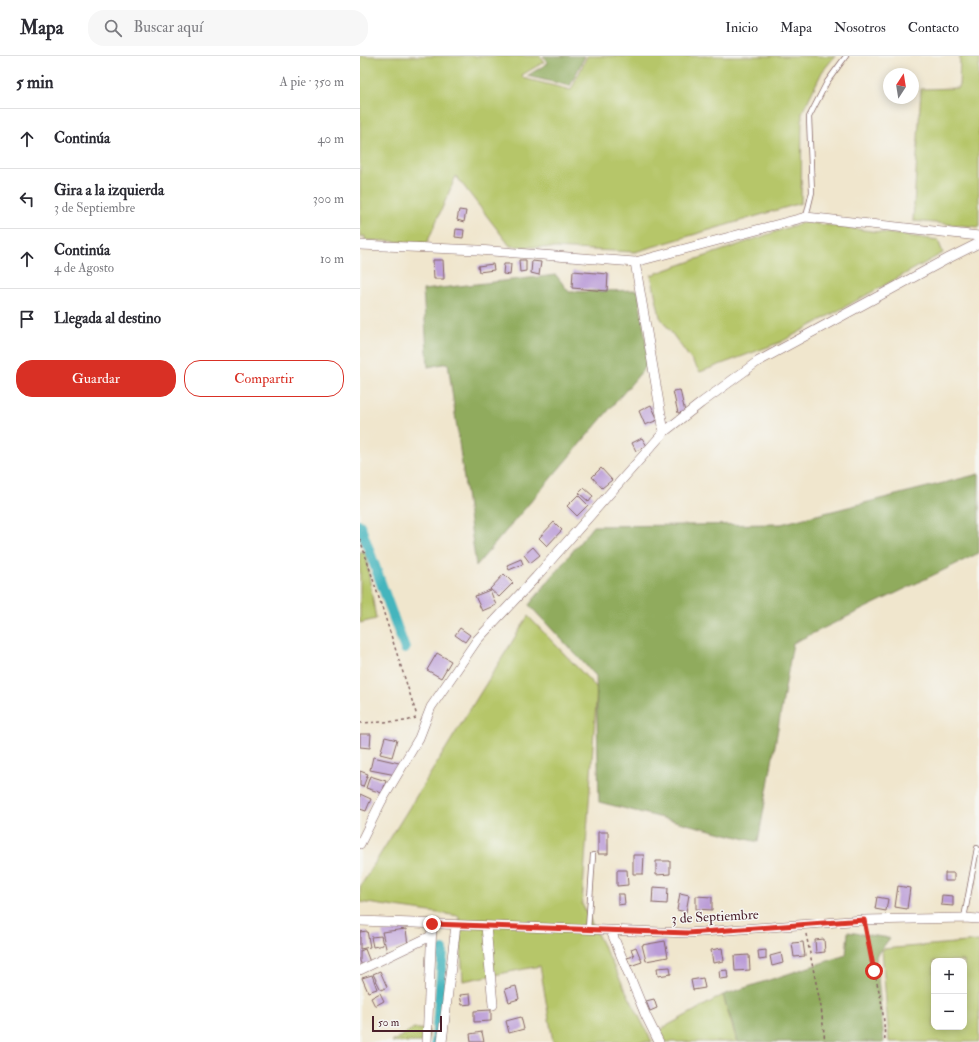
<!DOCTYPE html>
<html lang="es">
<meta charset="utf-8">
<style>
body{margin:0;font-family:"IM FELL Double Pica",serif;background:#f7f7f7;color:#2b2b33}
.controls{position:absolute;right:12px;bottom:12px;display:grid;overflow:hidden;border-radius:8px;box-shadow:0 2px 10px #0003}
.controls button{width:36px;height:36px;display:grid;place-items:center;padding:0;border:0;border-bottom:1px solid #e1e1e2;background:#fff;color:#2b2b33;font:20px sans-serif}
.compass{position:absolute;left:523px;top:12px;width:36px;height:36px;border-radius:50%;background:#fff;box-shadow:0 2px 10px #0003;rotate:12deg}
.scale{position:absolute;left:12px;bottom:10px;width:70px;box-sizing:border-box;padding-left:4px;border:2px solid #4a1f2b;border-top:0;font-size:11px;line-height:14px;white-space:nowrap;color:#4a1f2b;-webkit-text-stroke:3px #f6f6f2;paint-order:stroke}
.stop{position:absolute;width:12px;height:12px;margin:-9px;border:3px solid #d93025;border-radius:50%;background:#fff}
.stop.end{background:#d93025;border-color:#fff;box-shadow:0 1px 4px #0008}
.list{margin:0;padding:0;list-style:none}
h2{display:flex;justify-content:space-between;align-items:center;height:52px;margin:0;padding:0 16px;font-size:17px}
h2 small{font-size:13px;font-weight:400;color:#7c7c81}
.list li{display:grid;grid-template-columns:26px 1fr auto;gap:12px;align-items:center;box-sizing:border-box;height:60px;padding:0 16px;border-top:1px solid #e1e1e2}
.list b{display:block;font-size:15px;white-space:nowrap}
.list p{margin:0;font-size:13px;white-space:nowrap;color:#7c7c81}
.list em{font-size:13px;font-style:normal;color:#7c7c81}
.actions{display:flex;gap:8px;padding:12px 16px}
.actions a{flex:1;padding:9px 0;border:1px solid #d93025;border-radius:16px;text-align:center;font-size:14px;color:#d93025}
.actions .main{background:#d93025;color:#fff}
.icon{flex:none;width:22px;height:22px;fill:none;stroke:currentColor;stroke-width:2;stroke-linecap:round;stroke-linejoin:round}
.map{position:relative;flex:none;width:619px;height:986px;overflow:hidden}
header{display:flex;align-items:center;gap:24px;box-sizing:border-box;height:56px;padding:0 20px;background:#fff;border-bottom:1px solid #e1e1e2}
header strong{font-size:19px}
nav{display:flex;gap:22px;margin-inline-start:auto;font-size:14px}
.search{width:280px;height:36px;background:#f7f7f7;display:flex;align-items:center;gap:10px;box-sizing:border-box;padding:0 14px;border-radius:16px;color:#7c7c81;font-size:15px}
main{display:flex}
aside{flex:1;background:#fff}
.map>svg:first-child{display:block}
.green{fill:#b6c669;stroke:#80724a;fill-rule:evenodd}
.forest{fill:#90ab5d;stroke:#6d6544}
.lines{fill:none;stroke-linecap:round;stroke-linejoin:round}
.canal{stroke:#45b5bd;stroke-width:10}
.building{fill:#bc9ed8}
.service-casing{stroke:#846564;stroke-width:6}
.minor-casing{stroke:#846564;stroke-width:10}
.path{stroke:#846564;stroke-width:1.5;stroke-dasharray:3 3;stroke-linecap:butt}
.service{stroke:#fff;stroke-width:4.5}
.minor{stroke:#fff;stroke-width:9}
.route{stroke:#d93025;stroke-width:5}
.labels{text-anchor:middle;stroke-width:3;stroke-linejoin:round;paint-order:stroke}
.street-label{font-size:14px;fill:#4a1f2b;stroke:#f6f6f2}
</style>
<header>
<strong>Mapa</strong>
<div class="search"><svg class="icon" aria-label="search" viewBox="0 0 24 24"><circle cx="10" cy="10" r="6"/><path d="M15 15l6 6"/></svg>Buscar aquí</div>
<nav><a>Inicio</a><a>Mapa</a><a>Nosotros</a><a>Contacto</a></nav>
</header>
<main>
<aside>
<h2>5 min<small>A pie · 350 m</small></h2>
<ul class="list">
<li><svg class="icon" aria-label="ahead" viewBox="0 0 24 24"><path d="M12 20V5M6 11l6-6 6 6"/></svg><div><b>Continúa</b></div><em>40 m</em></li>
<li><svg class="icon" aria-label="left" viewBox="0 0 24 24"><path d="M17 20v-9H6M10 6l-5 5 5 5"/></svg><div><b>Gira a la izquierda</b><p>3 de Septiembre</p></div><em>300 m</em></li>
<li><svg class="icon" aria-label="ahead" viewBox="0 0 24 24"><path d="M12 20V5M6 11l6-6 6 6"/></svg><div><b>Continúa</b><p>4 de Agosto</p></div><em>10 m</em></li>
<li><svg class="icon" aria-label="arrive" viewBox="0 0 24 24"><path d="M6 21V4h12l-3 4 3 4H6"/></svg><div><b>Llegada al destino</b></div></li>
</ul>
<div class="actions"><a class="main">Guardar</a><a>Compartir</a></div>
</aside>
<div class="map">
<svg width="619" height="986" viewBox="0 0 619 986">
<rect width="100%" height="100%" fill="#f6f6f2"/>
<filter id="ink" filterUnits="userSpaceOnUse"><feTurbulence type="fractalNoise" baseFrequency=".025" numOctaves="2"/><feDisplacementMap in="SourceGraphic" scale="8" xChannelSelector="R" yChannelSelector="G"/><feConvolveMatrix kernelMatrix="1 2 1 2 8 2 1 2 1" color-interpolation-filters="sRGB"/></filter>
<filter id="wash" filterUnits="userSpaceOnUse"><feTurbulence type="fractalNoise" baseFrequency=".012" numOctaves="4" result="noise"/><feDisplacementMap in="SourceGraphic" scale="16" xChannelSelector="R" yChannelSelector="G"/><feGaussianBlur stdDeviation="0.9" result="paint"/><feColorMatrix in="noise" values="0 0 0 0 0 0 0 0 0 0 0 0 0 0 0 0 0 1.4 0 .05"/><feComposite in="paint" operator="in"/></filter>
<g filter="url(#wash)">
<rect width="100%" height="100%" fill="#f0e6cd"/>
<path class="green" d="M0,0H180L184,6L162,19L163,22L211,34L227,0H475L462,16L442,57L441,147L275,196L150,190L96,120L67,187L5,184V180L0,181Z
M600,0H619V171L553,165L561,33L599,32Z
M444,166L578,184L583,197L421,286L340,316L300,261L291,219Z
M5,495L16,563L0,567V496Z
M168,560L237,632L222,848L292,986H193L180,910L103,925L99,860L0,846V831Z
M619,885V986H529L522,893ZM574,905H604V971H574Z
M363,939L377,986H295L294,977Z
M54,972L69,975L67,986H32Z"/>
<path class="forest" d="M183,0H225L210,30L167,20L188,7Z
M196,219L209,236L278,234L289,307L116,510L88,307L68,311L63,234Z
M619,418V497L433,587L398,786L239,746L236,620L169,549L233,470L421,468Z
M488,876L530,882L516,900L524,986H378L363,939L486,899Z"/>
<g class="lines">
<path class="canal" d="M0,469L45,593
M76,986L83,894"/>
</g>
<g id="blocks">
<path class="building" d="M99,154L106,155L104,166L97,164Z
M96,173L104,174L103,182L95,181Z
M73,204H83L84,223H74Z
M159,204H166V215L160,216Z
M172,205L181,206L179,219L171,217Z
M133,208L134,214L119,216L118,210Z
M144,208H151L150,219L143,218Z
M213,215L248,218L247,235L212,232Z
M320,334L325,356L318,357L313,335Z
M291,349L298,364L285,369L279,355Z
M282,382L287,390L276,395L272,387Z
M241,412L252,424L242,432L232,421Z
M224,432L233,440L229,446L219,437Z
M218,439L228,449L217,460L207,450Z
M194,466L202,474L187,490L179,482Z
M173,491L180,499L170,507L164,499Z
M161,503L163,508L149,514L147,509Z
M144,518L153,527L139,541L130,533Z
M130,534L136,549L122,555L115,540Z
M100,572L110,579L105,586L95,579Z
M77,597L91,605L81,622L67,614Z
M0,678H11L10,692L0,691Z
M25,681L37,684L32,701L20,698Z
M13,701L39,707L36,719L10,714Z
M0,715L8,718L3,731L0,730Z
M10,720L26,725L22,737L6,732Z
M0,738L11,743L6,755L0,753Z
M238,776H248V798H238Z
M273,799H284L283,818H273Z
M296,805H310V818L296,819Z
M257,814H267L268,829L257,830Z
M585,817H594V825H585Z
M538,830L550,832L547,853L535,851Z
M293,831L308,832L307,848L292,847Z
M320,837L329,839L326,856L317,854Z
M258,838H264L265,848L258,849Z
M582,839L593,840V850L581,849Z
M336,840L352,841V854L336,853Z
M517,841L528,843L526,855L515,853Z
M46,873L48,890L27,896L22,876Z
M7,875L10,891L0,893V876Z
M21,880L23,889L13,891L11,881Z
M464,883L465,896L456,897L455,884Z
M305,885L308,901L286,905L282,889Z
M443,886L445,900L434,901L432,887Z
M276,891L282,906L270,910L267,902L274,900L271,893Z
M362,892L364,905L353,907L351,894Z
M5,893L10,906L2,910L0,905V895Z
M406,894V903L399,904L398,895Z
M421,897L423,907L412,910L410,900Z
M389,899L390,914L375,915L374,900Z
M310,911L311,918L298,920L297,912Z
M367,914L368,922L360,923L359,915Z
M20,915L27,931L21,934L13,918Z
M12,919L17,933L8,936L2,922Z
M343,922L345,932L333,934L331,924Z
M156,930L159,943L149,946L145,933Z
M20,937L24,945L15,950L11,942Z
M110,938L111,948L102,949L100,939Z
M294,943L297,952L290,955L286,945Z
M131,954V965L114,966V955Z
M161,961L164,973L149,977L146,965Z
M122,976L124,986H111L110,978Z"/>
</g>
</g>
<g filter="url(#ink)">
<use href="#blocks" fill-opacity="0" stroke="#846564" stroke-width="1"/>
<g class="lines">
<g class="service-casing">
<path id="service" d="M446,161L452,136L449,61L467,26L486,0
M604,862L617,792
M228,873L233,799"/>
</g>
<g class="minor-casing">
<path id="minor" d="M0,189L118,194L275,206L446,161L619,180
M275,206L304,376
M0,788L21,746L59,682L71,651L117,584L176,521L304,376L341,347L397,306L589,202L619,187
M0,865L328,877L504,864L604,862L619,863
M126,870L133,949
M251,875L286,960L299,986
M0,914L71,880
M67,986L72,868
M82,986L96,869"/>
</g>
<path class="path" d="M0,483L57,660
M0,667L46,665L56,662
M506,874L514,915L521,943L524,966L525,986
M446,878L461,951L465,986"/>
<use href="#service" class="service"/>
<use href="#minor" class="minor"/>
</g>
</g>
<g class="lines" filter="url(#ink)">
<path class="route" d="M72,868L328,877L504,864L514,915"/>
</g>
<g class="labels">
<g class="street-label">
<text transform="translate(355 860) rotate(-3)" y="5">3 de Septiembre</text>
</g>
</g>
</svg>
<div class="controls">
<button>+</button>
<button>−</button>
</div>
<svg class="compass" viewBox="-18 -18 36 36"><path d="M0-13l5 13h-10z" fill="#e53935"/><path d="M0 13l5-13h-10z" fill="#7c7c81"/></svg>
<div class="scale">50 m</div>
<div class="stop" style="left:514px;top:915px"></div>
<div class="stop end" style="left:72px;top:868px"></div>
</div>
</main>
